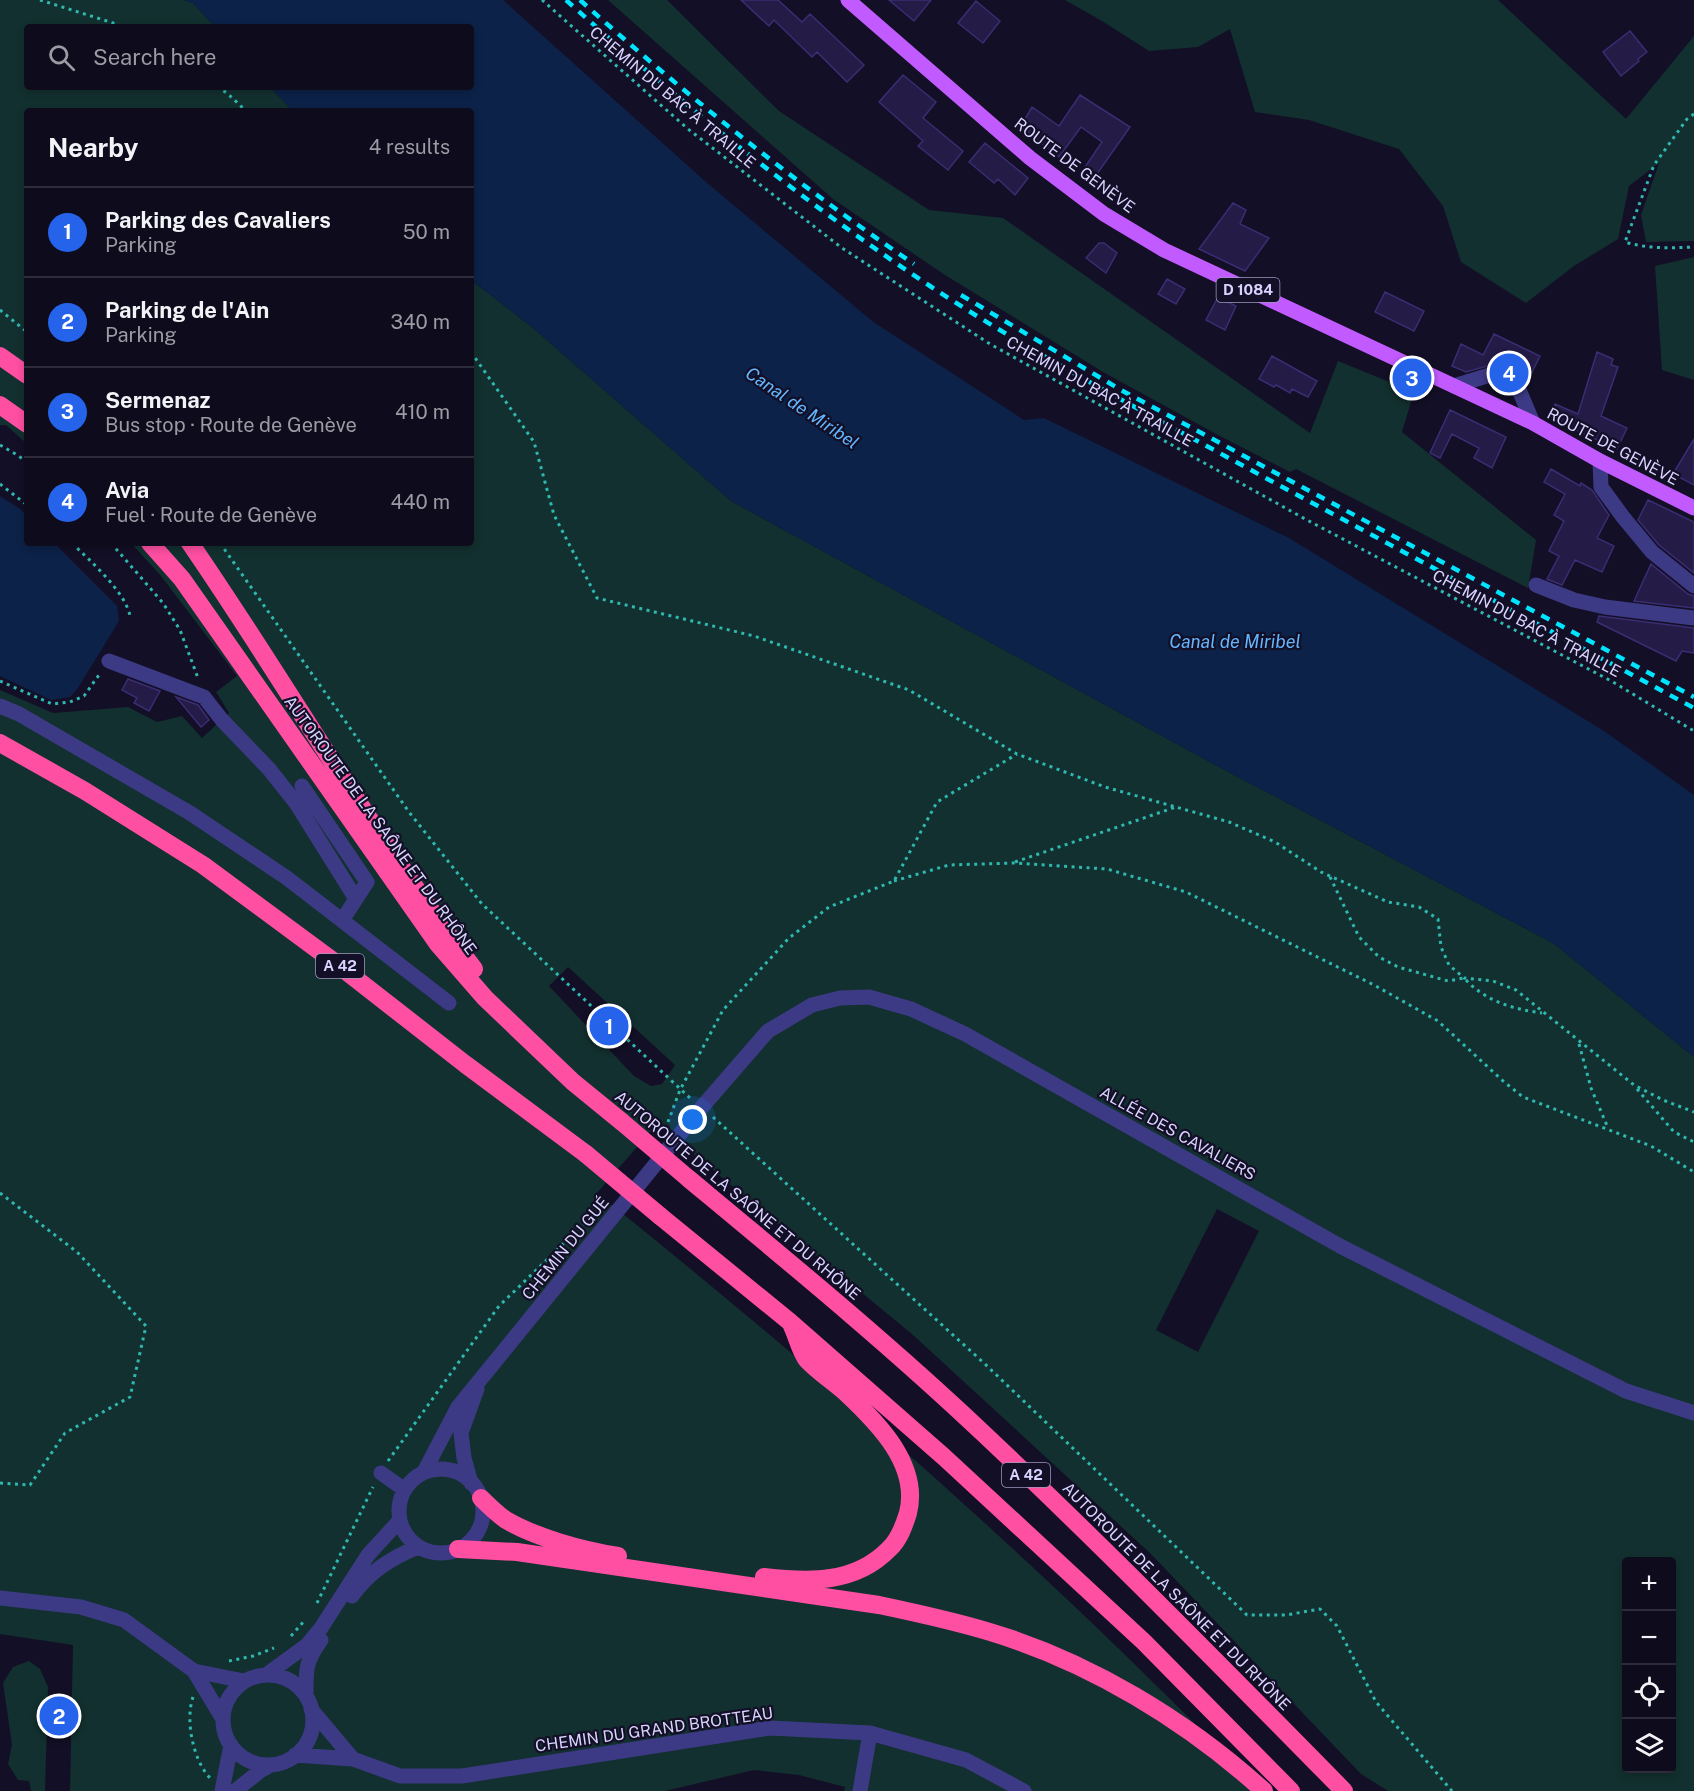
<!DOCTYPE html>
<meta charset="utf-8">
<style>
body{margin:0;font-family:"Public Sans",sans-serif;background:#171425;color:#f1f3f6}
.controls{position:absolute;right:18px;bottom:18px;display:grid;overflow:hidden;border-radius:6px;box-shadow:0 3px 9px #0003}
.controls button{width:54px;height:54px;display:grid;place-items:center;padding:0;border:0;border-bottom:2px solid #2e2b3b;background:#0e0b1c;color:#f1f3f6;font:30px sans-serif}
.you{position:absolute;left:693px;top:1120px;width:21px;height:21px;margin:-15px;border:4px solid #fff;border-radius:50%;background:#1a73e8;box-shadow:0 0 0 9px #1a73e833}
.badge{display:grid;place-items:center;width:39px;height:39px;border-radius:50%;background:#2563eb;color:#fff;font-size:20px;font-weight:700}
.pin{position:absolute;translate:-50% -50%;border:3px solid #fff;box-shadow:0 2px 6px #0006}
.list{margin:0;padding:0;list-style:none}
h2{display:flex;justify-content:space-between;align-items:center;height:78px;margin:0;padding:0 24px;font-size:26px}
h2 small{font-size:20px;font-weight:400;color:#9b9ba3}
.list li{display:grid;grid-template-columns:39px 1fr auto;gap:18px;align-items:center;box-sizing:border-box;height:90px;padding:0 24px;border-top:2px solid #2e2b3b}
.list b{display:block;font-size:22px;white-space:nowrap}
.list p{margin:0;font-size:20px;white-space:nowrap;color:#9b9ba3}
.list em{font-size:20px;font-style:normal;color:#9b9ba3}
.icon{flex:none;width:33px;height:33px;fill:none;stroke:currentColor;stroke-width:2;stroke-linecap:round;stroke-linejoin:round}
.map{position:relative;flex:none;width:1694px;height:1791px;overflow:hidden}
.search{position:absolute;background:#0e0b1c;box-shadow:0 3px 9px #0003;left:24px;top:24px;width:450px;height:66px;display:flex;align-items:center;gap:15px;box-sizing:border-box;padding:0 21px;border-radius:6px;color:#9b9ba3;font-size:22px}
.panel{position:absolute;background:#0e0b1c;box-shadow:0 3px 9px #0003;left:24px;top:108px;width:450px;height:438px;border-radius:6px}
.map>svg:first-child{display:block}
.green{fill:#12302f;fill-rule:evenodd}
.water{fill:#0c2248}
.building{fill:#241b47;stroke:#3b2d73;stroke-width:1.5}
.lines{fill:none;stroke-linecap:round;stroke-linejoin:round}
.path{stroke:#2fb8b0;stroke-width:3;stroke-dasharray:3 4.5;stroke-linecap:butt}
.minor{stroke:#3d3a85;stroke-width:15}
.major{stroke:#c25bff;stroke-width:15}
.highway{stroke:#ff4fa3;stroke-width:18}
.rail{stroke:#00e5ff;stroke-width:4.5;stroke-dasharray:9 8;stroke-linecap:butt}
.highway-bridge{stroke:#ff4fa3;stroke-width:18}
.labels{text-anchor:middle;stroke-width:4.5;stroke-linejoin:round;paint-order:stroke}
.shield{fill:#130f26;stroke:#9e99be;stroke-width:1.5}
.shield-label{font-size:15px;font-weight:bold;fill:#d9d4ff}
.street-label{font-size:16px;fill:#d9d4ff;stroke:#130f26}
.water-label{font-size:18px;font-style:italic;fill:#62b6ff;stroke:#130f26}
</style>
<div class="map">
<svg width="1694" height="1791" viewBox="0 0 1694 1791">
<rect width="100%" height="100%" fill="#130f26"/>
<path class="green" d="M0,0H183L193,3L215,27H27V87H270L293,111H27V444L6,425H0Z
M608,0H667L779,111L929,210L1003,218L1310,433L1338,361L1414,392L1402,432L1536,540L1528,588L1296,469L1290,472L1218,435L1103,372L945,275L833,199Z
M1065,0H1498L1626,119L1694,36V241L1646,242L1641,215L1659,163L1629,186L1618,239L1574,266L1526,303L1461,262L1443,206L1399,149L1309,120L1255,112L1230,29L1198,47L1149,51L1102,21Z
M1694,257V380L1662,370L1655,266Z
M471,280L532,327L731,501L1221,768L1553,943L1694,1057V1791H1388L1361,1774L1151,1554L913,1335L657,1124L597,1193C829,1379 1054,1576 1261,1791H844L845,1787L799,1775L754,1770L665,1791H70L73,1645L0,1634V690L53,713L128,707L157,722L182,716L202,738L229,713L216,692L237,676L161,576L131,543H471ZM568,967L675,1065L662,1084L651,1086L634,1076L549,986ZM1217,1209L1259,1231L1198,1352L1156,1330ZM1626,1562H1672V1768H1626Z
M29,1661L40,1669L48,1687L45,1791H31L29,1781L18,1780L8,1764L12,1745L3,1683L13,1667Z"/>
<path class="water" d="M183,0H503L706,182L872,321L1024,420L1044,418L1289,538L1604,731L1694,795V1057L1553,943L1221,768L731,501L532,327L471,280V111H293L270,87H471V27H215L193,3Z
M0,496L20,509L27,516V543H54L117,606L119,621L78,688L70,697L51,700L0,676Z"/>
<path class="building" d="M741,0H778L802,22L810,14L864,65L847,82L817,52L812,57L774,20L769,26Z
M889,0H931L914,21Z
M976,1L1000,21L983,43L958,23Z
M1630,31L1647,52L1638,59L1639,61L1621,76L1603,52Z
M903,75L936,102L923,118L963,151L948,170L918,146L923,141L879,102Z
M1080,95L1130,127L1092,181L1081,173L1102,142L1081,127L1059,157L1031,135L1022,124L1032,107L1059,126Z
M985,143L1028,178L1015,195L998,179L994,183L969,162Z
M1233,203L1246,210L1240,224L1269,238L1245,271L1199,249Z
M1099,243H1104L1117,253L1106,273L1086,258Z
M1167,279L1185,289L1176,304L1158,294Z
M1385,292L1424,311L1414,331L1375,312Z
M1218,297L1236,306L1225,330L1206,320Z
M1494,334L1540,356L1532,372L1521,367L1518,374L1509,375L1503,367L1491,365L1466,372L1452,366L1461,344L1483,355Z
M1597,352L1613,359L1611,365L1618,367L1601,416L1627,428L1617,449L1550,418L1555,404L1578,414Z
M1272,356L1317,381L1308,397L1292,389L1290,393L1276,385L1274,387L1259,379Z
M1450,410L1506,437L1492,468L1474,458L1479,448L1452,434L1440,458L1430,453Z
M1694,439V485L1673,474Z
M1551,469L1580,486L1581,483L1592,490L1609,515L1597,538L1614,546L1602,572L1575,560L1562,585L1547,579L1559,556L1549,551L1564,521L1554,515L1565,494L1544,482Z
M1648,500L1694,522V573L1659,545L1638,520Z
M1651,564L1688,594L1694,596V608L1634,601Z
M1599,616L1694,628V653L1682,651L1676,661L1597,622Z
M128,679L160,691L149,711L134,703L137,698L122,690Z
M176,697L198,705L209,720L201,727Z"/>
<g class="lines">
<path class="path" d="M40,0L113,23L120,27
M542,0L688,129L842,248L990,344L1307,520L1613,682L1694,731
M217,87L227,93L246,111
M1694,114L1687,119L1654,165L1625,242C1648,249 1670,248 1694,247
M0,310L27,332
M471,352L534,442L554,515L597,598L754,636L909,690L1017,754L1105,787L1229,822L1275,842L1321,872L1388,902L1419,907L1438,919L1441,947L1449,965L1464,978L1493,981L1516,990L1634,1085L1663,1100L1694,1112
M0,445L19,456L27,463
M0,484L27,505
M72,543C90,561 125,591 130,616
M111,543L163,603L180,630L198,678
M220,543L409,812L482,904L690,1098
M0,681L52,704L70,702L84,696L101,672
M1015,862L1176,807
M1330,877L1359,937L1379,957L1398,967L1448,981L1464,978C1485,1001 1512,1009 1542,1013
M894,881L949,865L1014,863L1107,869L1186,892L1374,985L1438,1021L1503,1081L1523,1097L1651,1146L1694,1172
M1579,1044L1591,1088L1608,1128
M1637,1089L1674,1132L1694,1142
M713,1117L985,1364L1247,1615H1286L1320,1609L1337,1626L1376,1702L1452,1791
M668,1122L680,1090L723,1010L789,938L829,907L894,881L937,802L1017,754
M0,1193L77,1252L146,1326L130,1397L65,1433L30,1485L0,1483
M388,1461L499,1306L588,1220
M317,1603L373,1487
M291,1636L305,1620
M229,1661L253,1656L274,1648
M193,1697C185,1720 193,1760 210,1778"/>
<path class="minor" d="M1514,383L1517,385L1533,423
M1454,386L1493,374L1499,376
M1600,461L1601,487L1623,517L1652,552L1694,586
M1536,585L1574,600L1605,607L1694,618
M109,661L204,697L222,720L269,769L296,803L356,899
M0,706L19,714L190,813L287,878L449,1003
M302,786L367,882L343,919
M399 1511a42 42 0 1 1 84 0a42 42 0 1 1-84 0Z
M424,1472L458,1407L702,1107L768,1031L812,1005L840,998L869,997L911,1009L965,1034L1340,1246L1626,1391L1694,1413
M381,1473L405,1490
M471,1483L464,1458L461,1433L477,1389
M352,1596C369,1572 391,1558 418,1547
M0,1598L81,1607L124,1620L194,1671L223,1719
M194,1671L244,1681
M266,1675L307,1645L321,1628L368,1555L400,1520
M223 1720a45 45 0 1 1 90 0a45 45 0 1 1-90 0Z
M306,1696C306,1670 305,1662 321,1640
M311,1709L353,1759
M295,1755L353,1759L400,1776H462L770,1728L870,1733L966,1760L1024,1791
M222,1791L231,1745
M235,1791L260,1771L271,1765
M860,1791L870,1733"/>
<path class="major" d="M848,0L1030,158L1104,214L1164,250L1533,423L1600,461L1694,508"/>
<path class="highway" d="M0,356L27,375
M0,405L27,424
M150,543L182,579L438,944L485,998L573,1082L622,1122
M190,543C287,684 371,833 474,969
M0,743L85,791L203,865L333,961L465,1064L586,1154
M689,1179C789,1262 890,1345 984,1434C1107,1550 1225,1670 1344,1791
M660,1216L790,1322L944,1457L1144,1642L1291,1791
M481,1498C488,1505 497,1514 506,1520C537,1538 582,1550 618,1556
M458,1549L517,1552L879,1605C917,1613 954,1621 990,1632C1090,1662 1187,1721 1264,1791
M764,1577C809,1582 855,1584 889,1549C899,1540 904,1526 908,1513C920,1465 878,1423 846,1393C834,1382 818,1372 807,1360C800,1351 797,1336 792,1326"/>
<path class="rail" d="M566,0C681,103 800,200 930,286C1036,356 1150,415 1262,476C1406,553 1550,631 1694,708
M580,0C686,95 796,184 914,264
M961,295L1121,390L1694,697"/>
<path class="highway-bridge" d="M622,1122L689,1179
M586,1154L660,1216"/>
</g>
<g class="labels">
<g class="shield">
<rect x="1216.5" y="278" width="63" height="24" rx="4.5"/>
<rect x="316" y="954" width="48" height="24" rx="4.5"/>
<rect x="1002" y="1463" width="48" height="24" rx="4.5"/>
</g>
<g class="shield-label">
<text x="1248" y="295">D 1084</text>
<text x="340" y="971">A 42</text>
<text x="1026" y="1480">A 42</text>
</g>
<g class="street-label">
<text transform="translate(673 97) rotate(40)" y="6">CHEMIN DU BAC À TRAILLE</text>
<text transform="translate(1075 165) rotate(37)" y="6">ROUTE DE GENÈVE</text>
<text transform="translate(1100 391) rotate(29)" y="6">CHEMIN DU BAC À TRAILLE</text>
<text transform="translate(1613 446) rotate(28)" y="6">ROUTE DE GENÈVE</text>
<text transform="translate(1527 623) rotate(28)" y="6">CHEMIN DU BAC À TRAILLE</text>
<text transform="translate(381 825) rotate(54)" y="6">AUTOROUTE DE LA SAÔNE ET DU RHÔNE</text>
<text transform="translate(1178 1133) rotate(29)" y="6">ALLÉE DES CAVALIERS</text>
<text transform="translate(738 1195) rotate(40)" y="6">AUTOROUTE DE LA SAÔNE ET DU RHÔNE</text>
<text transform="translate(565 1248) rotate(-51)" y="6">CHEMIN DU GUÉ</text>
<text transform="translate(1177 1596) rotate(45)" y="6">AUTOROUTE DE LA SAÔNE ET DU RHÔNE</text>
<text transform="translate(654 1729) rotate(-8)" y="6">CHEMIN DU GRAND BROTTEAU</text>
</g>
<g class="water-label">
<text transform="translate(802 408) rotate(34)" y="6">Canal de Miribel</text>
<text x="1235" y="648">Canal de Miribel</text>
</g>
</g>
</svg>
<div class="controls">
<button>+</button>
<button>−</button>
<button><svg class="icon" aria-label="locate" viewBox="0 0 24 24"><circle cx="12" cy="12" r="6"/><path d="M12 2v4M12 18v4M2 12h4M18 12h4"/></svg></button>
<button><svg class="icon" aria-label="layers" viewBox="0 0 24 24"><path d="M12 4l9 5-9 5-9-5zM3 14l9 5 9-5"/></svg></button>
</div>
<div class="you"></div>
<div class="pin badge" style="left:609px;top:1026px">1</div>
<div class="pin badge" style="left:59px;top:1716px">2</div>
<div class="pin badge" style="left:1412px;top:378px">3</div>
<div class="pin badge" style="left:1509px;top:373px">4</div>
<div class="search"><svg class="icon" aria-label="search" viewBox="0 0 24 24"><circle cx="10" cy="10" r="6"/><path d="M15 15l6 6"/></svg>Search here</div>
<section class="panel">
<h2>Nearby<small>4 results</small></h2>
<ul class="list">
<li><span class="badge">1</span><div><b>Parking des Cavaliers</b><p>Parking</p></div><em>50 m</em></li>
<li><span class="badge">2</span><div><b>Parking de l'Ain</b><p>Parking</p></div><em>340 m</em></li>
<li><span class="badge">3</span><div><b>Sermenaz</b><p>Bus stop · Route de Genève</p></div><em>410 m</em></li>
<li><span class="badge">4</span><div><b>Avia</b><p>Fuel · Route de Genève</p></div><em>440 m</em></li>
</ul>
</section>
</div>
